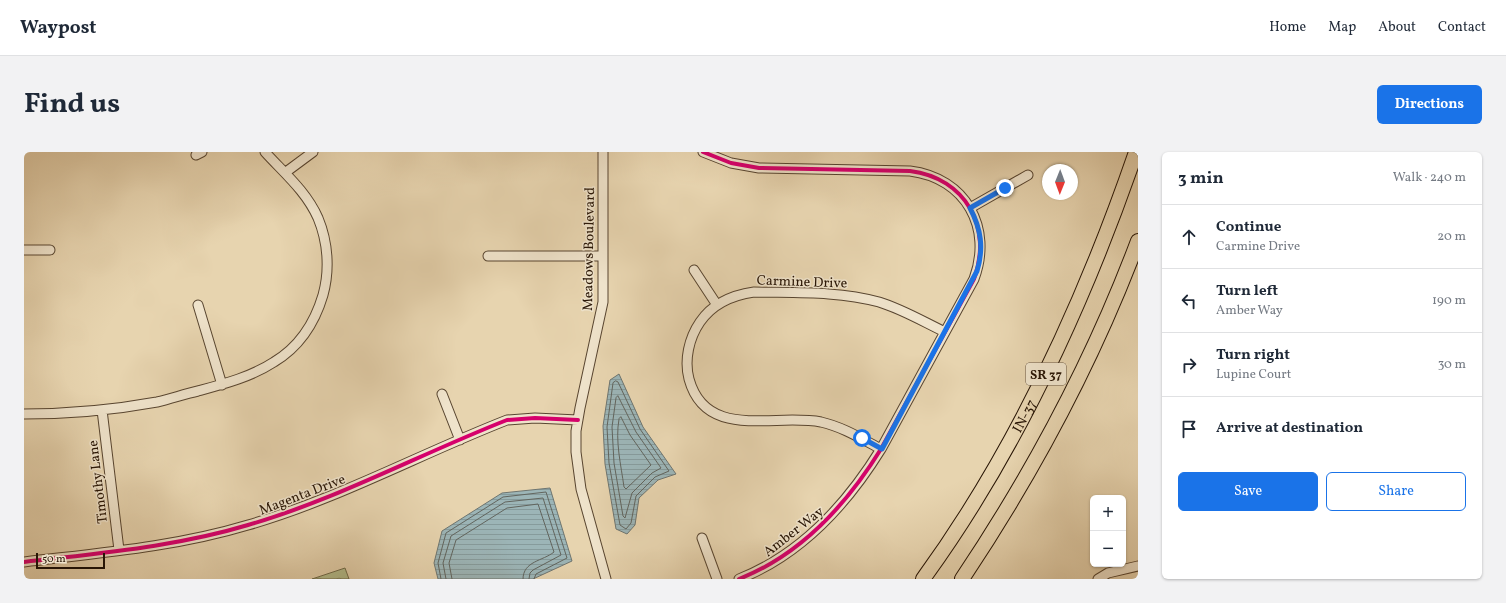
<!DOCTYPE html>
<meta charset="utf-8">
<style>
body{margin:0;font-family:Vollkorn,serif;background:#f2f2f3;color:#1f2937}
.controls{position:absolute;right:12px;bottom:12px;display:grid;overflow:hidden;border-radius:6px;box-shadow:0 1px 3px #0004}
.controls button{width:36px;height:36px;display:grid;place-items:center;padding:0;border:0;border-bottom:1px solid #e0e1e3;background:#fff;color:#1f2937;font:20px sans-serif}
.compass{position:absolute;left:1018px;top:12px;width:36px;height:36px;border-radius:50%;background:#fff;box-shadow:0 1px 3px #0004;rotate:181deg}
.scale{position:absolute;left:12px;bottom:10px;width:69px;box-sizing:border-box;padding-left:4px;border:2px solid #281505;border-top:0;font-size:11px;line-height:14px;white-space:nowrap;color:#281505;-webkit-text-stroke:3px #efe3cb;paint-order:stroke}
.stop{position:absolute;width:12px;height:12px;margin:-9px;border:3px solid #1a73e8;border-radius:50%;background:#fff}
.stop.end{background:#1a73e8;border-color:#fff;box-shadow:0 1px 4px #0008}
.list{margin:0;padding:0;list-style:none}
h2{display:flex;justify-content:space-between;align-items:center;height:52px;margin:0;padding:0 16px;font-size:17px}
h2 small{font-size:13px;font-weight:400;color:#747a83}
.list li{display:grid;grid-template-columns:26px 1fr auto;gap:12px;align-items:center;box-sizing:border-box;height:64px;padding:0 16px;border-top:1px solid #e0e1e3}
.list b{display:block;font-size:15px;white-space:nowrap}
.list p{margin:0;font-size:13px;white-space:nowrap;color:#747a83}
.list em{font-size:13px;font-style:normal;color:#747a83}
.actions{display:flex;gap:8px;padding:12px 16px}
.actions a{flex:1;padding:9px 0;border:1px solid #1a73e8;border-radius:6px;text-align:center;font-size:14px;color:#1a73e8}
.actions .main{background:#1a73e8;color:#fff}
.icon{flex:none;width:22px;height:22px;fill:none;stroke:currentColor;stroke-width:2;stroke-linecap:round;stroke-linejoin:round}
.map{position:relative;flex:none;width:1114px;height:427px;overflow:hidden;border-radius:6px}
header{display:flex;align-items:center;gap:24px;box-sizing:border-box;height:56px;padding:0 20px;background:#fff;border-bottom:1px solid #e0e1e3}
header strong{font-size:19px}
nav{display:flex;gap:22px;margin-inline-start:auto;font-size:14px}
.intro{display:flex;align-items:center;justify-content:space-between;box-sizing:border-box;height:96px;padding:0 24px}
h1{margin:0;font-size:28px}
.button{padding:10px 18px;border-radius:6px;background:#1a73e8;color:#fff;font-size:14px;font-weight:700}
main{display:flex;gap:24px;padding:0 24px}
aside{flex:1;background:#fff;border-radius:6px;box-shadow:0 1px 3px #0004}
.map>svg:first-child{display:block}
.park{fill:url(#park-crowns);stroke:#6e6948}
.water{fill:url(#water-rules);stroke:#6e7570}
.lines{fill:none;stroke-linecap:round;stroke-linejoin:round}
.shore{stroke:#62655e;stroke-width:1}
.minor-casing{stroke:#584530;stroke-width:11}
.trunk-casing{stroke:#281505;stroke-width:16}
.minor{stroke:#efe3cb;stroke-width:9}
.trunk{stroke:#e7d4af;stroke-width:14}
.cycleway-casing{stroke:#efe3cb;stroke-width:6}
.cycleway{stroke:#d6006c;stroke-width:4}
.route{stroke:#1a73e8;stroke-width:5}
.labels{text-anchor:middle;stroke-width:3;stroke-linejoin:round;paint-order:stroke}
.shield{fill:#efe3cb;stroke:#645340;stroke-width:1}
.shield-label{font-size:13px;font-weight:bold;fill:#281505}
.street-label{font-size:14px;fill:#281505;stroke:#efe3cb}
</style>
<header>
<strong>Waypost</strong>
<nav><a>Home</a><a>Map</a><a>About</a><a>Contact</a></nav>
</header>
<div class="intro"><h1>Find us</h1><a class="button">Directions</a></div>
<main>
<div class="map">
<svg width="1114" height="427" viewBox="0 0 1114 427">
<defs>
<pattern id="park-crowns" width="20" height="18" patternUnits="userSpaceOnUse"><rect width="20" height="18" fill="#b3bd8c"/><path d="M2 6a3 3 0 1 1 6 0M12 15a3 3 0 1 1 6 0" fill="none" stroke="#9aa277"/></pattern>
<pattern id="water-rules" width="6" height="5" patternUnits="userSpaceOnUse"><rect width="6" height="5" fill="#9cb5b7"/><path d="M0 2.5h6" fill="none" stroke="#869b9c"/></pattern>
</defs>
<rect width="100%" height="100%" fill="#e7d4af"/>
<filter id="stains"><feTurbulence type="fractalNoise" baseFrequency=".005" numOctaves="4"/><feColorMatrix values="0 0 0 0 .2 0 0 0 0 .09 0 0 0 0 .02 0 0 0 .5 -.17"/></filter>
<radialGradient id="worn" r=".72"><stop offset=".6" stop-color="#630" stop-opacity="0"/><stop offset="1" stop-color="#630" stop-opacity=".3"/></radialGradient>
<path class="park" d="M321,416L325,427H288Z"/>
<path class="water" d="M595,222L619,275L652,322L634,328L615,346L611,373L603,382L592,377L581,312L579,274L586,228Z
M526,336L548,409L509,427H414L410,411L418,379L478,341Z"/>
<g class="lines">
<path class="shore" d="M592,229L594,230L616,277L645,319L631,325L612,344L607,371L602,377L596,373L585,311L583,275L589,231Z
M594,244L612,280L637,316L628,321L608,341L601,366L599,364L590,311L588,275L592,246Z
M597,265L606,283L627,313L602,337L600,335C597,313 591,289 595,267Z
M417,427L414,411L422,381L479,345L522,340L543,406L512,422L510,427
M422,427L419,411L427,384L481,350L519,346L537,403L509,418L506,421L505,427
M428,427L425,411L432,388L483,356L514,352L530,400C519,409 499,409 499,427"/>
<g class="minor-casing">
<path id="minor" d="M579,0V150L556,256L552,279V300L557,337L582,427
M679,0L707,11L735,16L886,19C942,26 969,76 950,127L857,297C823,352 776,403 715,427
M172,3L178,0
M262,20L289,0
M946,56L1004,23
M0,98H26
M464,104H579
M670,118L693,153
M174,153L198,233
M418,242L436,288
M78,258L95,398
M0,262C44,262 89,258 133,250C147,247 160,242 174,239C200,232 227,225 250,210C275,195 291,170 299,143C306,118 304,90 294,66C282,39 260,21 241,0
M857,297C838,287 819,275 797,270C750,261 682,289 665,227C660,208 665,186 676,170C689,151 709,143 730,140C772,141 814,139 855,150C878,157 900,170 921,180
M678,386L693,427
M0,410C75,401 151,395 224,373C314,347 396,302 483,268L511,266L554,268
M1074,427L1084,421L1114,414"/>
</g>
<g class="trunk-casing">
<g id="trunk">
<path id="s1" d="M899,427C993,298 1060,151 1112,0"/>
<path d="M938,427C1009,321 1069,209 1114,89"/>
</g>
</g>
<use href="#minor" class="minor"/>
<use href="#trunk" class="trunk"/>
<g class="cycleway-casing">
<path id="cycleway" d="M679,0L707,11L735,16L886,19C942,26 969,76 950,127L857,297C823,352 776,403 715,427
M0,410C75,401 151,395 224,373C314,347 396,302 483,268L511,266L554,268"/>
</g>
<use href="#cycleway" class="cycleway"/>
</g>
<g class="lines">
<path class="route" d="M838,286L858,297L953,119C960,96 957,77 946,56L981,36"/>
</g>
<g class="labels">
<rect class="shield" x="1002" y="211" width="40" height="22" rx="3"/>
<g class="shield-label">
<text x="1022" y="227">SR 37</text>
</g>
<g class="street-label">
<text transform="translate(564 97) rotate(-89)" y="5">Meadows Boulevard</text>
<text transform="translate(778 129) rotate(2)" y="5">Carmine Drive</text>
<text dy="5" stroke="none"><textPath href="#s1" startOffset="192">IN-37</textPath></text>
<text transform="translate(73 330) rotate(-97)" y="5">Timothy Lane</text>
<text transform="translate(278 342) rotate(-21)" y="5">Magenta Drive</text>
<text transform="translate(769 379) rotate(-38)" y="5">Amber Way</text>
</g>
</g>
<rect width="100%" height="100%" filter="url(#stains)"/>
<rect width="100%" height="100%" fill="url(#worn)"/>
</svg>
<div class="controls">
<button>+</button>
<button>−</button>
</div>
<svg class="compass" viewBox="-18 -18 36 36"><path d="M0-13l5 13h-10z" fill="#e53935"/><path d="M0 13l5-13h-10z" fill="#747a83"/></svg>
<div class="scale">50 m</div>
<div class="stop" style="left:838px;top:286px"></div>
<div class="stop end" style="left:981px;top:36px"></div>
</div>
<aside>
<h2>3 min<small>Walk · 240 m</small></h2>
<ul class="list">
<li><svg class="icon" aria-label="ahead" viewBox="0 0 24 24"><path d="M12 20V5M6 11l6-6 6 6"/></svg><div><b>Continue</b><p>Carmine Drive</p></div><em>20 m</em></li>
<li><svg class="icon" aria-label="left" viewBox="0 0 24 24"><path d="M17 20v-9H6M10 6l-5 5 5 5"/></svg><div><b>Turn left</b><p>Amber Way</p></div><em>190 m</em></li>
<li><svg class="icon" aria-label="right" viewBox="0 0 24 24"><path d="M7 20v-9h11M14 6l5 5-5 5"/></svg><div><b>Turn right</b><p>Lupine Court</p></div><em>30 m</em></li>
<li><svg class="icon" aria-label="arrive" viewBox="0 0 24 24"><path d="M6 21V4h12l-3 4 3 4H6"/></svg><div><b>Arrive at destination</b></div></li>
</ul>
<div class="actions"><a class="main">Save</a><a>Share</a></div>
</aside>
</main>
